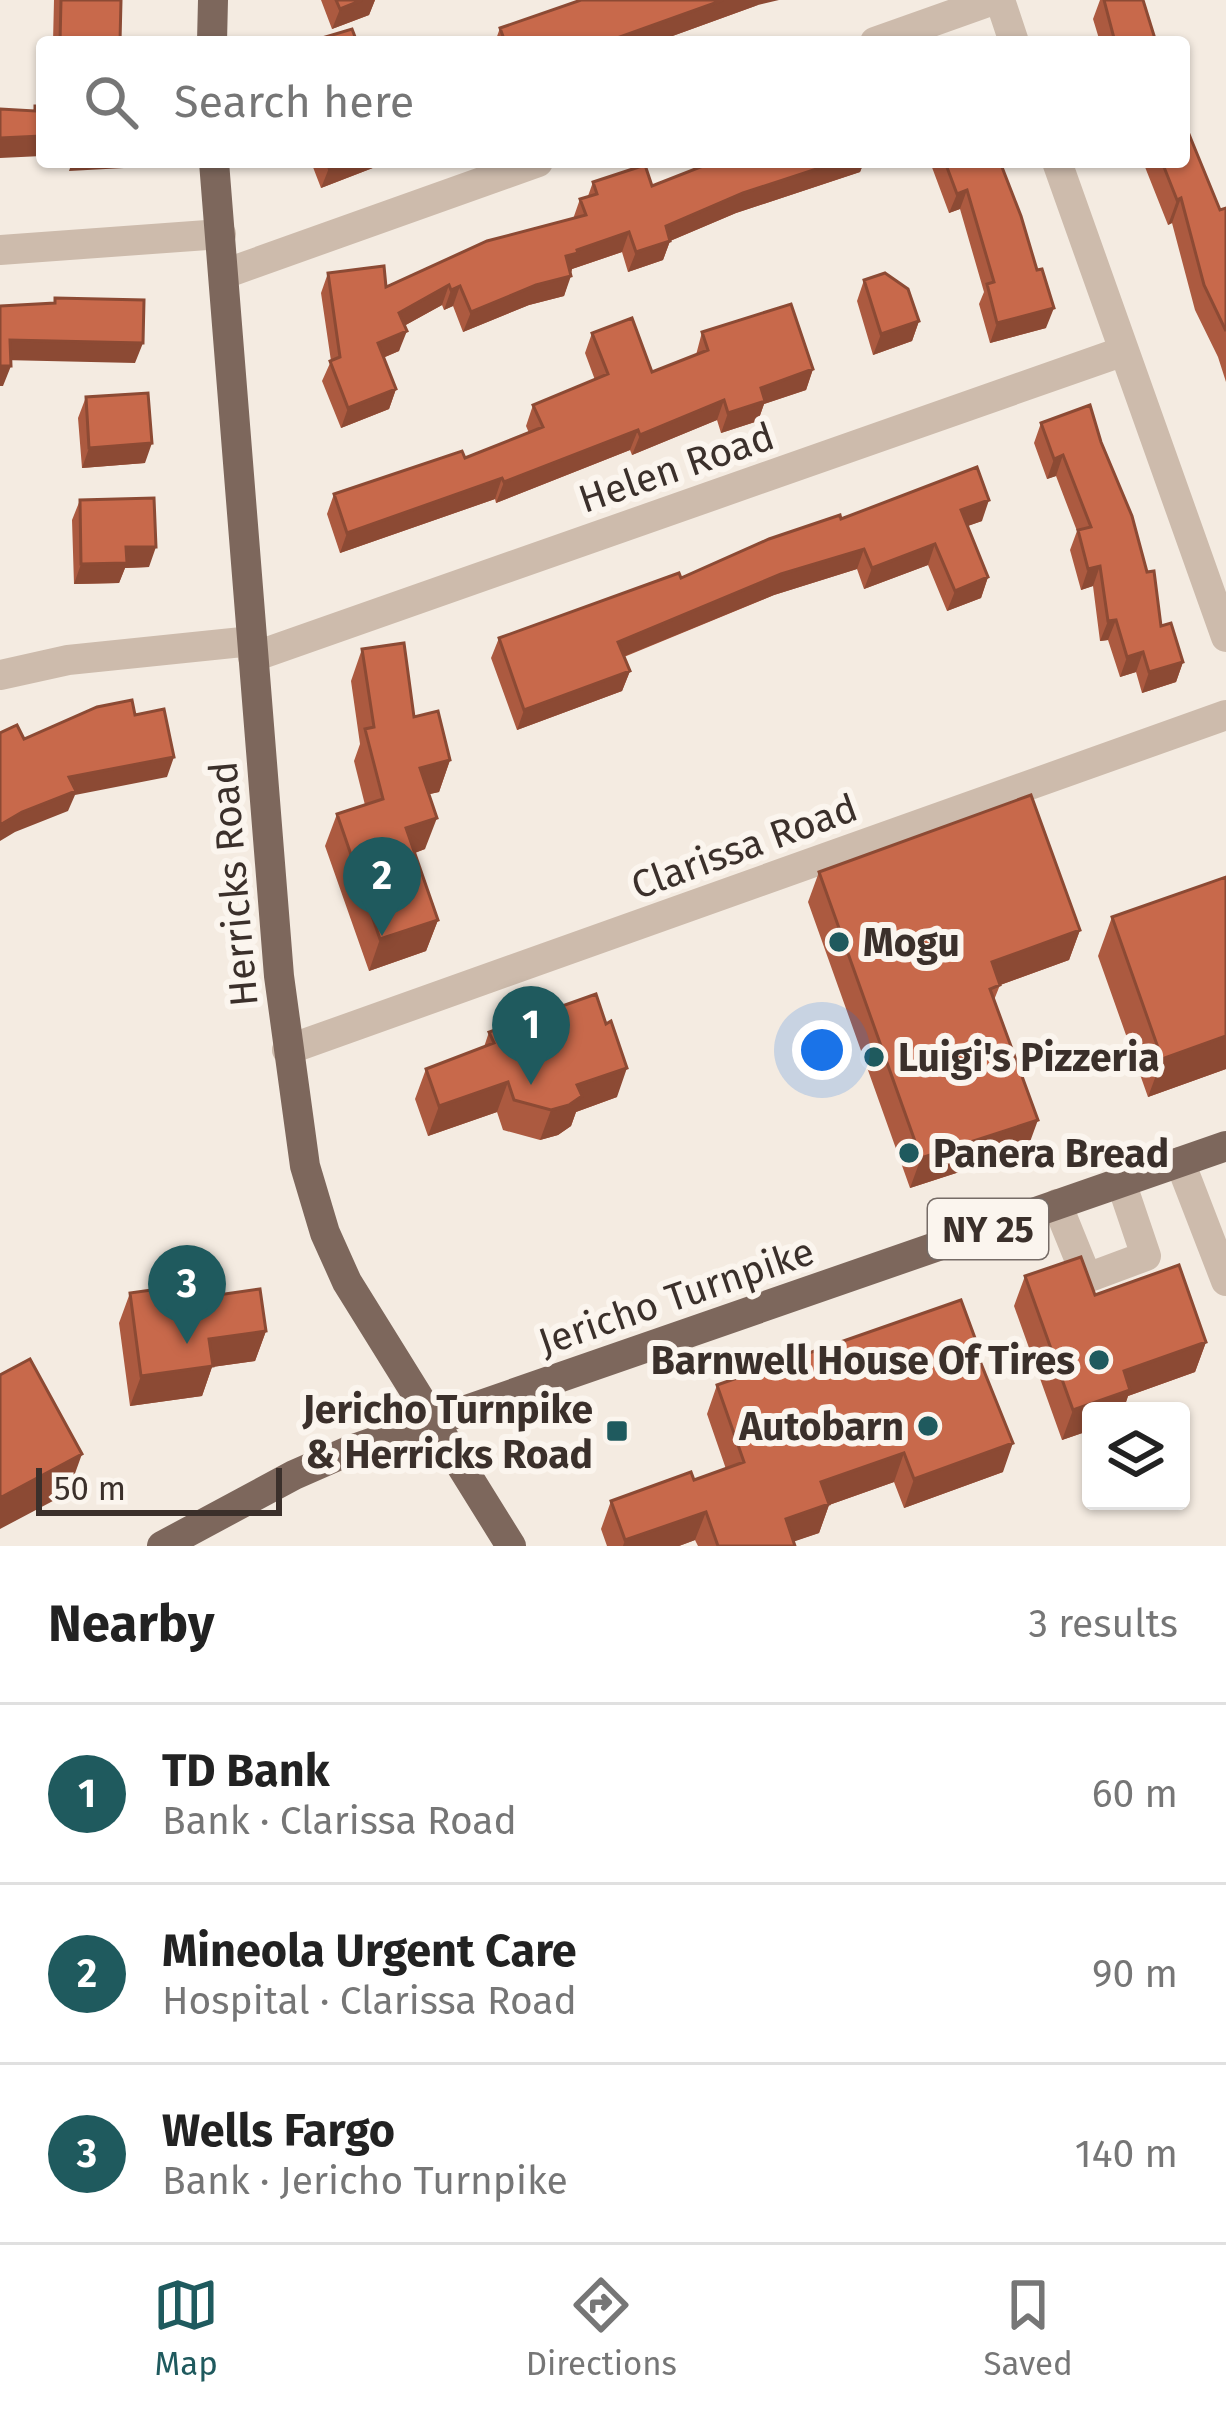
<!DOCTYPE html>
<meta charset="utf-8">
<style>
body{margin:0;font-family:"Fira Sans",sans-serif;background:#f6f6f6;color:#222}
.controls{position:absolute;right:36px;bottom:36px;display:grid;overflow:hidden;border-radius:12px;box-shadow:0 3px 9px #0004}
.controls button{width:108px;height:108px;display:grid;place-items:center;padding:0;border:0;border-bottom:3px solid #e0e0e0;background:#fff;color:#222;font:60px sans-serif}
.scale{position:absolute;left:36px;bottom:30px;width:246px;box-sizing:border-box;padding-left:12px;border:6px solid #3b302b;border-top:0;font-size:33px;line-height:42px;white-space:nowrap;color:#3b302b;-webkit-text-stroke:9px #fbf5ee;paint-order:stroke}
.you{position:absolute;left:822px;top:1050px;width:42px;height:42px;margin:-30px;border:9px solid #fff;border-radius:50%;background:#1a73e8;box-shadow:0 0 0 18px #1a73e833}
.badge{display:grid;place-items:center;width:78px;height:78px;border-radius:50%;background:#1f5a5e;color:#fff;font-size:39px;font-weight:700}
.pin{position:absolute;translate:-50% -99px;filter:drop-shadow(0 3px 6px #0008)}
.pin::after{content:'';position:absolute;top:63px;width:42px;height:36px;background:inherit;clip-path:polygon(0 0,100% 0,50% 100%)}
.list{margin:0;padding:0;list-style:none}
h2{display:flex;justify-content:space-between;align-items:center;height:156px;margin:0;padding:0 48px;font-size:51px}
h2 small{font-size:39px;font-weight:400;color:#767676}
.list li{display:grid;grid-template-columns:78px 1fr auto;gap:36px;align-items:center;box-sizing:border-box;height:180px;padding:0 48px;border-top:3px solid #e0e0e0}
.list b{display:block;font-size:45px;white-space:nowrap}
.list p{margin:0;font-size:39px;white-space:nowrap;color:#767676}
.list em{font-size:39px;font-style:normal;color:#767676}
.icon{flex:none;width:66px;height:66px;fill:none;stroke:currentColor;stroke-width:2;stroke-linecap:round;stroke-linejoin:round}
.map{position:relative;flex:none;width:1226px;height:1546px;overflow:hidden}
.search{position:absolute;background:#fff;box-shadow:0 3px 9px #0004;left:36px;right:36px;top:36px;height:132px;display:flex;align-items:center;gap:30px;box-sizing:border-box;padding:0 42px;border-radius:12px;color:#767676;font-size:45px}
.sheet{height:696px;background:#fff}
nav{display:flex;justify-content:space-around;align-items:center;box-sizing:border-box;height:168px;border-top:3px solid #e0e0e0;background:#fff;font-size:33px;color:#767676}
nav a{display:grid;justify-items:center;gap:6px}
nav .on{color:#1f5a5e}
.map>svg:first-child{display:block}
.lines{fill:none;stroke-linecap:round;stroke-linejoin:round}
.minor{stroke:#cdbbac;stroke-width:30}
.major{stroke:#7d675c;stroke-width:30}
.wall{fill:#ac5a40}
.shaded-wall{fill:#8c4a34}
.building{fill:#c8694b;stroke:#8c4a34;stroke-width:3}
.poi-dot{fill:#1f5a5e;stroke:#fbf5ee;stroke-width:4.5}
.labels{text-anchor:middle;stroke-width:12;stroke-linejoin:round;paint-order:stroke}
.shield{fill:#fbf5ee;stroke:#756b66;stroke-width:3}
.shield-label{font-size:36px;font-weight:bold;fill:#3b302b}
.street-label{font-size:39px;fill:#3b302b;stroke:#fbf5ee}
.poi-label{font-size:39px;font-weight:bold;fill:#3b302b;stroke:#fbf5ee;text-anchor:start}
</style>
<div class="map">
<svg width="1226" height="1546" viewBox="0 0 1226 1546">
<rect width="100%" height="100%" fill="#f4ebe1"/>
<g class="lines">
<path class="minor" d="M1000,0L1014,42
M875,42L993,0
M1057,162L1226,637
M0,250L221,234
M224,274L538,162
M253,657L1124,351
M0,675L68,660L252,641
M287,1050L1226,715
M1180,1162L1226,1281
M1057,1204L1087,1278L1146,1256L1121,1182"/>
<path class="major" d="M212,42L213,0
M214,162L279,976L305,1166L325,1233L347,1282L511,1546
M162,1546L294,1475L351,1450L1226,1146"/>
</g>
<path class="wall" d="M54,0H121L120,42H53Z
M321,0H375L369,15L332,29Z
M1100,0H1143L1156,42H1100L1093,19Z
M758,5L656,42H495L500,28Z
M311,162H383V164L321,188Z
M713,162H864L860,172L736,213L670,241L663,260L628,272L622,252L572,269L564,296L529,305L463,332L453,306L444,310L442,305L404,326L399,351L383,358L396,389L389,409L341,428L322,381L331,361L321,293L328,273L386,287L573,219L580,199L588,196L593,182L652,186Z
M930,162H1000L1046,328L990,343L979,304L984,292L960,209L949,213Z
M1143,162H1184L1220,210L1226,208V382L1218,357L1195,310L1172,223L1168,225Z
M864,280L919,321L912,341L873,355L857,301Z
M702,332L813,369L806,390L764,404L758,421L721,433L717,420L632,455L630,450L496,503L495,499L340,553L327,514L334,494L465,458L529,433L526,426L533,405L595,380L585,353L592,333L652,372L696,355Z
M86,397L145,463L82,468L78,418Z
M1041,423L1101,442L1161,626L1183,662L1176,682L1142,693L1136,672L1120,677L1108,640L1100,641L1093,586L1081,590L1070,550L1077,531L1056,476L1047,479L1034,443Z
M80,500L149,567L125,568L119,583L74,584L72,520Z
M841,519L982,521L967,526L988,577L981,598L947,611L928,565L864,589L857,569L774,595L624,657L630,671L622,691L517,730L491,658L499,638L681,578Z
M362,649L450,760L439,792L429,794L425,849L415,853L438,920L426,951L369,971L325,846L337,814L365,805L354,761L360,744L351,681Z
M819,872L1080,930L1069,960L1000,985L994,1000L1027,1150L910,1188L808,902Z
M1112,917L1226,1069L1148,1097L1098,956Z
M489,1032L617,1097L576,1112L571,1126L558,1135L540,1140L503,1130L497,1112L428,1136L415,1099L426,1069L484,1047Z
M1025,1276L1095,1295L1206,1342L1195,1372L1128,1396L1123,1411H1091V1430L1062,1440L1014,1306Z
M130,1293L204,1297L266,1331L255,1361L212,1367L202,1396L130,1406L119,1323Z
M977,1355L1003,1472L904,1508L894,1482L829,1505L819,1533L794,1541L795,1546H698L695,1540L679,1546H607L601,1529L611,1501L694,1480L726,1469L707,1414L717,1385Z"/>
<path class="shaded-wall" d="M362,0H375L369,15L332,29L340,9Z
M723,0H779L758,5L656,42H606Z
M42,136V156L0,158V138Z
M72,162H127L124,168L69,171Z
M343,162H383V164L321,188L329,168Z
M838,162H864L860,172L736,213L670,241L663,260L628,272L636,252L666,226L743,193Z
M967,190L960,209L949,213L957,194Z
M1181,198L1172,223L1168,225L1177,200Z
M629,232L622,252L572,269L571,273L566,256L577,250Z
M571,276L564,296L529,305L463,332L471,312L536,285Z
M449,285L442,305L391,333L399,313Z
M460,286L453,306L444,310L451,290Z
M1054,308L1046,328L990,343L997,323Z
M919,321L912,341L873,355L881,334Z
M407,331L399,351L370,363L378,343Z
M10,340L143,343L135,363L3,360Z
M0,366H11L3,386H0Z
M813,369L806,390L764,404L758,421L721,433L728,413L761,388Z
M396,389L389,409L341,428L348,408Z
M724,400L717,420L632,455L640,435Z
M638,430L630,450L496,503L504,482Z
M152,443L145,463L82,468L89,448Z
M1063,455L1056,476L1047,479L1054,459Z
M502,478L495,499L340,553L347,533Z
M989,500L982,521L954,531L961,510Z
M935,544L928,565L864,589L872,568Z
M126,547H156L149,567L125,568L119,583L74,584L81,564Z
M864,549L857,569L774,595L610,662L618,642L781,574Z
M1100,566L1093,586L1081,590L1088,569Z
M988,577L981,598L947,611L955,591Z
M1116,620L1108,640L1100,641L1108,621Z
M1143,652L1136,672L1120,677L1127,657Z
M1183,662L1176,682L1142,693L1149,672Z
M630,671L622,691L517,730L524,710Z
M174,757L167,777L75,795L68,811L15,832L0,841V825L69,777Z
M450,760L439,792L409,799L420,768Z
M437,818L425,849L395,860L406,828Z
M438,920L426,951L369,971L380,939Z
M1080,930L1069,960L981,992L992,962Z
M1226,1036V1069L1148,1097L1162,1059Z
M627,1068L617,1097L576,1112L571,1126L558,1135L540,1140L551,1110L577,1085Z
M508,1082L497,1112L428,1136L439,1106Z
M1038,1120L1027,1150L910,1188L921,1158Z
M266,1331L255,1361L212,1367L202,1396L130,1406L141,1376L209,1339Z
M1206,1342L1195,1372L1128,1396L1123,1411H1091V1430L1062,1440L1073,1410L1124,1371Z
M1013,1443L1003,1472L904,1508L914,1479Z
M904,1453L894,1482L829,1505L819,1533L781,1546L786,1519L821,1482Z
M82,1454L68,1493L0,1529V1498Z
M706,1512L695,1540L679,1546H623L625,1540Z"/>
<path class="building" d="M61,0H121L120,42H60Z
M336,0H362L340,9Z
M581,0H723L606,42H505L500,28Z
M1104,0H1143L1156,42H1115Z
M352,29L357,42L312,41Z
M35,106H42V136L0,138V109L35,111Z
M1184,122L1220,210L1226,208V331L1204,285L1181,198L1177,200L1162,162H1184Z
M327,162H343L329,168Z
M713,162H838L743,193L666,226L670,241L636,252L629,232L577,250L578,253L566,256L571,276L536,285L471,312L460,286L451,290L449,285L399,313L407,331L378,343L396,389L348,408L330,361L340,357L328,273L384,266L386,287L487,241L586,215L580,199L597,194L593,182L645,165L652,186Z
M945,162H1000L1021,216L1037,270L1042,269L1054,308L997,323L987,284L994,282L967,190L957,194Z
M885,273L908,289L919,321L881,334L864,280Z
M55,298L144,300L143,343L10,340L11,366H0V306L55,303Z
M791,304L813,369L761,388L765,401L728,413L724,400L640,435L638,430L504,482L502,478L347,533L334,494L462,451L465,458L543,427L533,405L608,374L592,333L632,318L652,372L708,350L702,332Z
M148,393L152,443L89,448L86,397Z
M1090,405L1101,442L1132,516L1147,572L1154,571L1161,626L1171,623L1183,662L1149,672L1143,652L1127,657L1116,620L1108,621L1100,566L1088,569L1078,530L1091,527L1063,455L1054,459L1041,423Z
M977,467L989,500L961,510L988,577L955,591L935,544L872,568L864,549L781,574L618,642L630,671L524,710L499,638L679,573L681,578L769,539L840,515L841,519Z
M154,498L156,547H126L127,563L81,564L80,500Z
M404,643L414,717L438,711L450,760L420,768L437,818L406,828L438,920L380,939L337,814L383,799L365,729L374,727L362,649Z
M132,700L135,715L164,709L174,757L69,777L76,791L22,812L0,825V733L17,725L24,739L97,707Z
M1031,795L1080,930L992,962L1000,985L990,989L1038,1120L921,1158L819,872Z
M1226,877V1036L1162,1059L1112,917Z
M596,994L606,1024L611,1021L627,1068L577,1085L582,1096L569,1105L551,1110L514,1100L508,1082L439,1106L426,1069L494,1043L489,1032Z
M1081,1257L1095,1295L1179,1265L1206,1342L1124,1371L1130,1390L1073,1410L1025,1276Z
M202,1283L204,1297L260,1289L266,1331L209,1339L213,1366L141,1376L130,1293Z
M961,1300L979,1349L976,1351L1013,1443L914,1479L904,1453L821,1482L829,1504L786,1519L795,1546H718L706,1512L625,1540L611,1501L691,1472L694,1480L744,1462L717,1385Z
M30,1359L82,1454L0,1498V1375Z"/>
<g class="poi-dot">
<circle cx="839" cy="942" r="12"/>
<circle cx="874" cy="1057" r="12"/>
<circle cx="909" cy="1153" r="12"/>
<circle cx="1099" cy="1360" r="12"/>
<circle cx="928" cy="1426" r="12"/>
<rect x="605" y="1419" width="24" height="24" rx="6"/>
</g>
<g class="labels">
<rect class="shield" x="928" y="1199" width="120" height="60" rx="9"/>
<g class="shield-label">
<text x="988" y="1242">NY 25</text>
</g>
<g class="street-label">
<text transform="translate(676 467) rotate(-19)" y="14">Helen Road</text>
<text transform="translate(744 846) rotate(-20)" y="14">Clarissa Road</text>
<text transform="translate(233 884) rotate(-95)" y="14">Herricks Road</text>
<text transform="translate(676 1296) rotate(-19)" y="14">Jericho Turnpike</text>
</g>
<g class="poi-label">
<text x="863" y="956">Mogu</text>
<text x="898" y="1071">Luigi's Pizzeria</text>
<text x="933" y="1167">Panera Bread</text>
<text x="1075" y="1374" text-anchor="end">Barnwell House Of Tires</text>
<text x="593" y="1423" text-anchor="end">Jericho Turnpike<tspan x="593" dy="45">&amp; Herricks Road</tspan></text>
<text x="904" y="1440" text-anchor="end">Autobarn</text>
</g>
</g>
</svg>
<div class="controls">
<button><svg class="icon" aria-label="layers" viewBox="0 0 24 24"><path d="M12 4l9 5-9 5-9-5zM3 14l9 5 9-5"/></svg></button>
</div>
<div class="scale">50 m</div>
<div class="you"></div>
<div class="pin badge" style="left:531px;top:1085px">1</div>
<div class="pin badge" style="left:382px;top:936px">2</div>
<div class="pin badge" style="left:187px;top:1344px">3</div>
<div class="search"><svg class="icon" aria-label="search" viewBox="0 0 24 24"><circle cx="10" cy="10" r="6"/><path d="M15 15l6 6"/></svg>Search here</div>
</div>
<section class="sheet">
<h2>Nearby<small>3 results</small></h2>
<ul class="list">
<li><span class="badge">1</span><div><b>TD Bank</b><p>Bank · Clarissa Road</p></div><em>60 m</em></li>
<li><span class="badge">2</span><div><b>Mineola Urgent Care</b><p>Hospital · Clarissa Road</p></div><em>90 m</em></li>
<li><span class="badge">3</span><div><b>Wells Fargo</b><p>Bank · Jericho Turnpike</p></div><em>140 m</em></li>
</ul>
</section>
<nav>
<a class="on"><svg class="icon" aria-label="map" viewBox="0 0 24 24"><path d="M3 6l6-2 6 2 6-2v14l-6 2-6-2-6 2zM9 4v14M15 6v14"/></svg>Map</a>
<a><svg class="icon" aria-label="directions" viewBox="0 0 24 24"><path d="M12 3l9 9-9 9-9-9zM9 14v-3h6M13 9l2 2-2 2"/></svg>Directions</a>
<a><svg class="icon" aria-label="saved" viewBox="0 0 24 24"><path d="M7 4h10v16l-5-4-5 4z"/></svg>Saved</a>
</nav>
